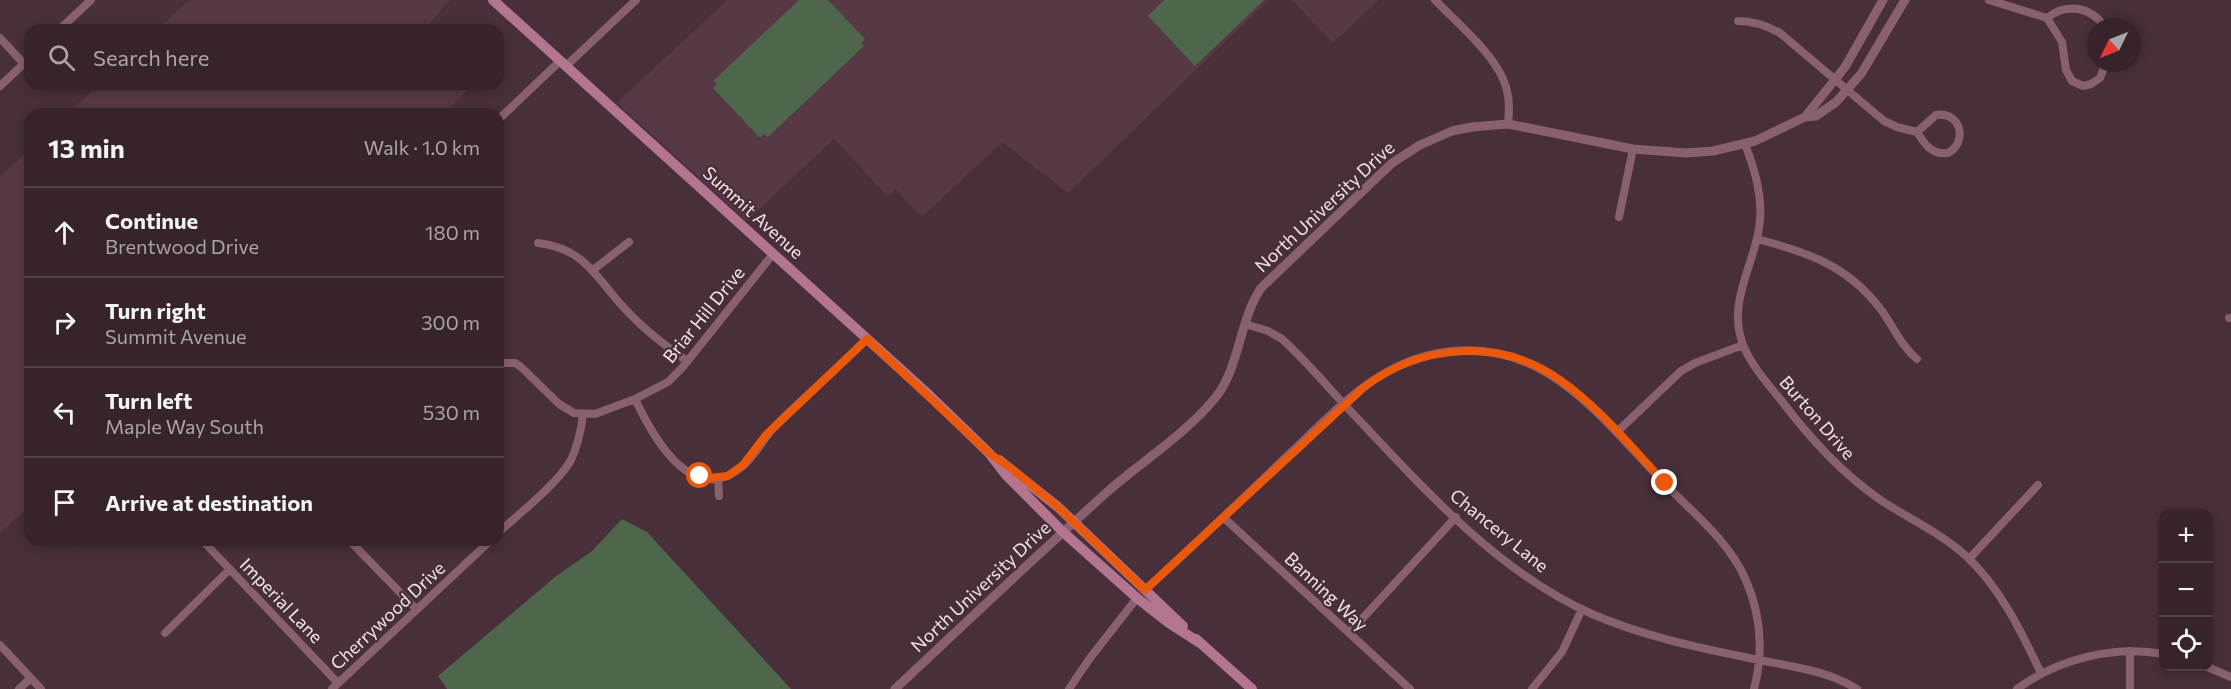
<!DOCTYPE html>
<meta charset="utf-8">
<style>
body{margin:0;font-family:Commissioner,sans-serif;background:#3d2b33;color:#f1f3f6}
.controls{position:absolute;right:18px;bottom:18px;display:grid;overflow:hidden;border-radius:12px;box-shadow:0 3px 9px #0003}
.controls button{width:54px;height:54px;display:grid;place-items:center;padding:0;border:0;border-bottom:2px solid #504047;background:#36232b;color:#f1f3f6;font:30px sans-serif}
.compass{position:absolute;left:2087px;top:18px;width:54px;height:54px;border-radius:50%;background:#36232b;box-shadow:0 3px 9px #0003;rotate:227deg}
.stop{position:absolute;width:18px;height:18px;margin:-14px;border:4px solid #ea580c;border-radius:50%;background:#fff}
.stop.end{background:#ea580c;border-color:#fff;box-shadow:0 2px 6px #0008}
.list{margin:0;padding:0;list-style:none}
h2{display:flex;justify-content:space-between;align-items:center;height:78px;margin:0;padding:0 24px;font-size:26px}
h2 small{font-size:20px;font-weight:400;color:#aaa4a9}
.list li{display:grid;grid-template-columns:39px 1fr auto;gap:18px;align-items:center;box-sizing:border-box;height:90px;padding:0 24px;border-top:2px solid #504047}
.list b{display:block;font-size:22px;white-space:nowrap}
.list p{margin:0;font-size:20px;white-space:nowrap;color:#aaa4a9}
.list em{font-size:20px;font-style:normal;color:#aaa4a9}
.icon{flex:none;width:33px;height:33px;fill:none;stroke:currentColor;stroke-width:2;stroke-linecap:round;stroke-linejoin:round}
.map{position:relative;flex:none;width:2231px;height:689px;overflow:hidden}
.search{position:absolute;background:#36232b;box-shadow:0 3px 9px #0003;left:24px;top:24px;width:480px;height:66px;display:flex;align-items:center;gap:15px;box-sizing:border-box;padding:0 21px;border-radius:18px;color:#aaa4a9;font-size:22px}
.panel{position:absolute;background:#36232b;box-shadow:0 3px 9px #0003;left:24px;top:108px;width:480px;height:438px;border-radius:18px}
.map>svg:first-child{display:block}
.built{fill:#573845}
.green{fill:#4d664c}
.lines{fill:none;stroke-linecap:round;stroke-linejoin:round}
.minor{stroke:#886070;stroke-width:8}
.tertiary{stroke:#886070;stroke-width:9}
.secondary{stroke:#b37590;stroke-width:10}
.route{stroke:#ea580c;stroke-width:8}
.labels{text-anchor:middle;stroke-width:4.5;stroke-linejoin:round;paint-order:stroke}
.street-label{font-size:18px;fill:#f4e4ea;stroke:#482f39}
</style>
<div class="map">
<svg width="2231" height="689" viewBox="0 0 2231 689">
<rect width="100%" height="100%" fill="#482f39"/>
<path class="built" d="M189,0H450L424,30H157Z
M727,0H1269L1068,193L1002,142L922,217L895,189L888,197L834,139L747,221L617,103Z
M1292,0H1379L1333,43Z
M99,84H468L471,87L443,114H67Z
M30,149V505L0,533V177Z"/>
<path class="green" d="M799,0H828L865,39L861,43L864,46L768,137L764,134L760,138L713,88L717,84L714,80Z
M1164,0H1264L1195,66L1148,16Z
M622,519L647,532L791,689H447L438,676L555,577L592,551Z"/>
<g class="lines">
<path class="minor" d="M1435,0C1458,24 1500,58 1507,91C1510,102 1509,113 1508,124
M1989,0L2047,18
M1738,21C1754,21 1766,25 1780,33L1884,121L1897,127L1917,132
M2105,27C2091,7 2067,2 2047,18L2062,42L2066,70L2072,81L2083,86L2091,84L2100,78L2106,63
M59,30L91,0
M0,38L24,64
M566,66L636,0
M0,86L30,58
M1936,115C1960,111 1969,141 1948,153C1932,155 1925,145 1917,132Z
M498,120L560,61
M1745,144C1755,170 1764,200 1759,228C1753,268 1726,305 1744,347C1752,366 1767,383 1780,399C1810,438 1841,473 1882,501C1910,519 1940,533 1965,555C2000,587 2021,631 2041,673
M1619,217L1633,149
M1757,239C1807,252 1846,265 1879,307C1893,325 1900,345 1917,359
M538,243C589,249 597,282 630,314C647,332 667,347 687,361
M593,270L629,242
M2229,318H2231
M1245,324L1268,331L1282,339C1303,358 1322,380 1341,401C1414,478 1494,571 1592,614C1643,636 1695,647 1749,658C1786,666 1825,669 1857,689
M498,363H515L520,366L559,404L574,413L595,414L635,399L668,382L682,368L773,254
M635,399C653,437 692,509 743,466C756,455 764,437 777,424C807,395 838,368 867,339
M1617,432L1681,371L1695,363L1743,345
M718,478L719,496
M1223,517L1410,689
M498,533C518,515 559,482 571,460C578,445 581,431 583,415
M202,540L338,683
M349,540L416,609
M79,542L84,540
M1969,559L2038,485
M1145,590C1192,547 1238,503 1284,459C1326,420 1368,371 1425,356C1536,327 1596,412 1663,482C1691,511 1728,540 1745,578C1761,614 1764,651 1754,689
M165,633L230,569
M1349,633L1456,517
M0,645L41,689
M2130,651V689
M2205,666L2231,677
M19,689L31,678
M332,689L491,540
M1069,689L1090,658L1137,598
M1532,689L1562,652L1582,609
M2017,689C2058,659 2113,645 2164,654"/>
<path class="tertiary" d="M1805,117L1845,67L1883,0
M895,689C965,623 1035,557 1106,493C1142,461 1185,435 1216,397C1240,366 1239,321 1261,288L1392,163L1420,145L1452,131L1472,127L1508,124L1633,149L1686,153L1713,151L1755,141L1805,117L1816,116L1836,102L1861,74L1905,0"/>
<path class="secondary" d="M493,0L928,394L989,453L1006,475L1063,532L1137,598L1169,623L1200,643
M999,460L1058,507L1183,626
M1196,639L1252,689"/>
</g>
<g class="lines">
<path class="route" d="M700,476L709,478L728,476L743,465L766,435L867,339L989,453L1012,469L1058,507L1145,590L1363,388C1420,344 1500,337 1560,380C1600,408 1632,448 1665,483"/>
</g>
<g class="labels">
<g class="street-label">
<text transform="translate(1325 207) rotate(-43)" y="6">North University Drive</text>
<text transform="translate(753 213) rotate(42)" y="6">Summit Avenue</text>
<text transform="translate(704 315) rotate(-51)" y="6">Briar Hill Drive</text>
<text transform="translate(1817 418) rotate(49)" y="6">Burton Drive</text>
<text transform="translate(1499 531) rotate(39)" y="6">Chancery Lane</text>
<text transform="translate(981 587) rotate(-43)" y="6">North University Drive</text>
<text transform="translate(1326 592) rotate(43)" y="6">Banning Way</text>
<text transform="translate(281 601) rotate(46)" y="6">Imperial Lane</text>
<text transform="translate(388 616) rotate(-43)" y="6">Cherrywood Drive</text>
</g>
</g>
</svg>
<div class="controls">
<button>+</button>
<button>−</button>
<button><svg class="icon" aria-label="locate" viewBox="0 0 24 24"><circle cx="12" cy="12" r="6"/><path d="M12 2v4M12 18v4M2 12h4M18 12h4"/></svg></button>
</div>
<svg class="compass" viewBox="-18 -18 36 36"><path d="M0-13l5 13h-10z" fill="#e53935"/><path d="M0 13l5-13h-10z" fill="#aaa4a9"/></svg>
<div class="stop" style="left:700px;top:476px"></div>
<div class="stop end" style="left:1665px;top:483px"></div>
<div class="search"><svg class="icon" aria-label="search" viewBox="0 0 24 24"><circle cx="10" cy="10" r="6"/><path d="M15 15l6 6"/></svg>Search here</div>
<section class="panel">
<h2>13 min<small>Walk · 1.0 km</small></h2>
<ul class="list">
<li><svg class="icon" aria-label="ahead" viewBox="0 0 24 24"><path d="M12 20V5M6 11l6-6 6 6"/></svg><div><b>Continue</b><p>Brentwood Drive</p></div><em>180 m</em></li>
<li><svg class="icon" aria-label="right" viewBox="0 0 24 24"><path d="M7 20v-9h11M14 6l5 5-5 5"/></svg><div><b>Turn right</b><p>Summit Avenue</p></div><em>300 m</em></li>
<li><svg class="icon" aria-label="left" viewBox="0 0 24 24"><path d="M17 20v-9H6M10 6l-5 5 5 5"/></svg><div><b>Turn left</b><p>Maple Way South</p></div><em>530 m</em></li>
<li><svg class="icon" aria-label="arrive" viewBox="0 0 24 24"><path d="M6 21V4h12l-3 4 3 4H6"/></svg><div><b>Arrive at destination</b></div></li>
</ul>
</section>
</div>
